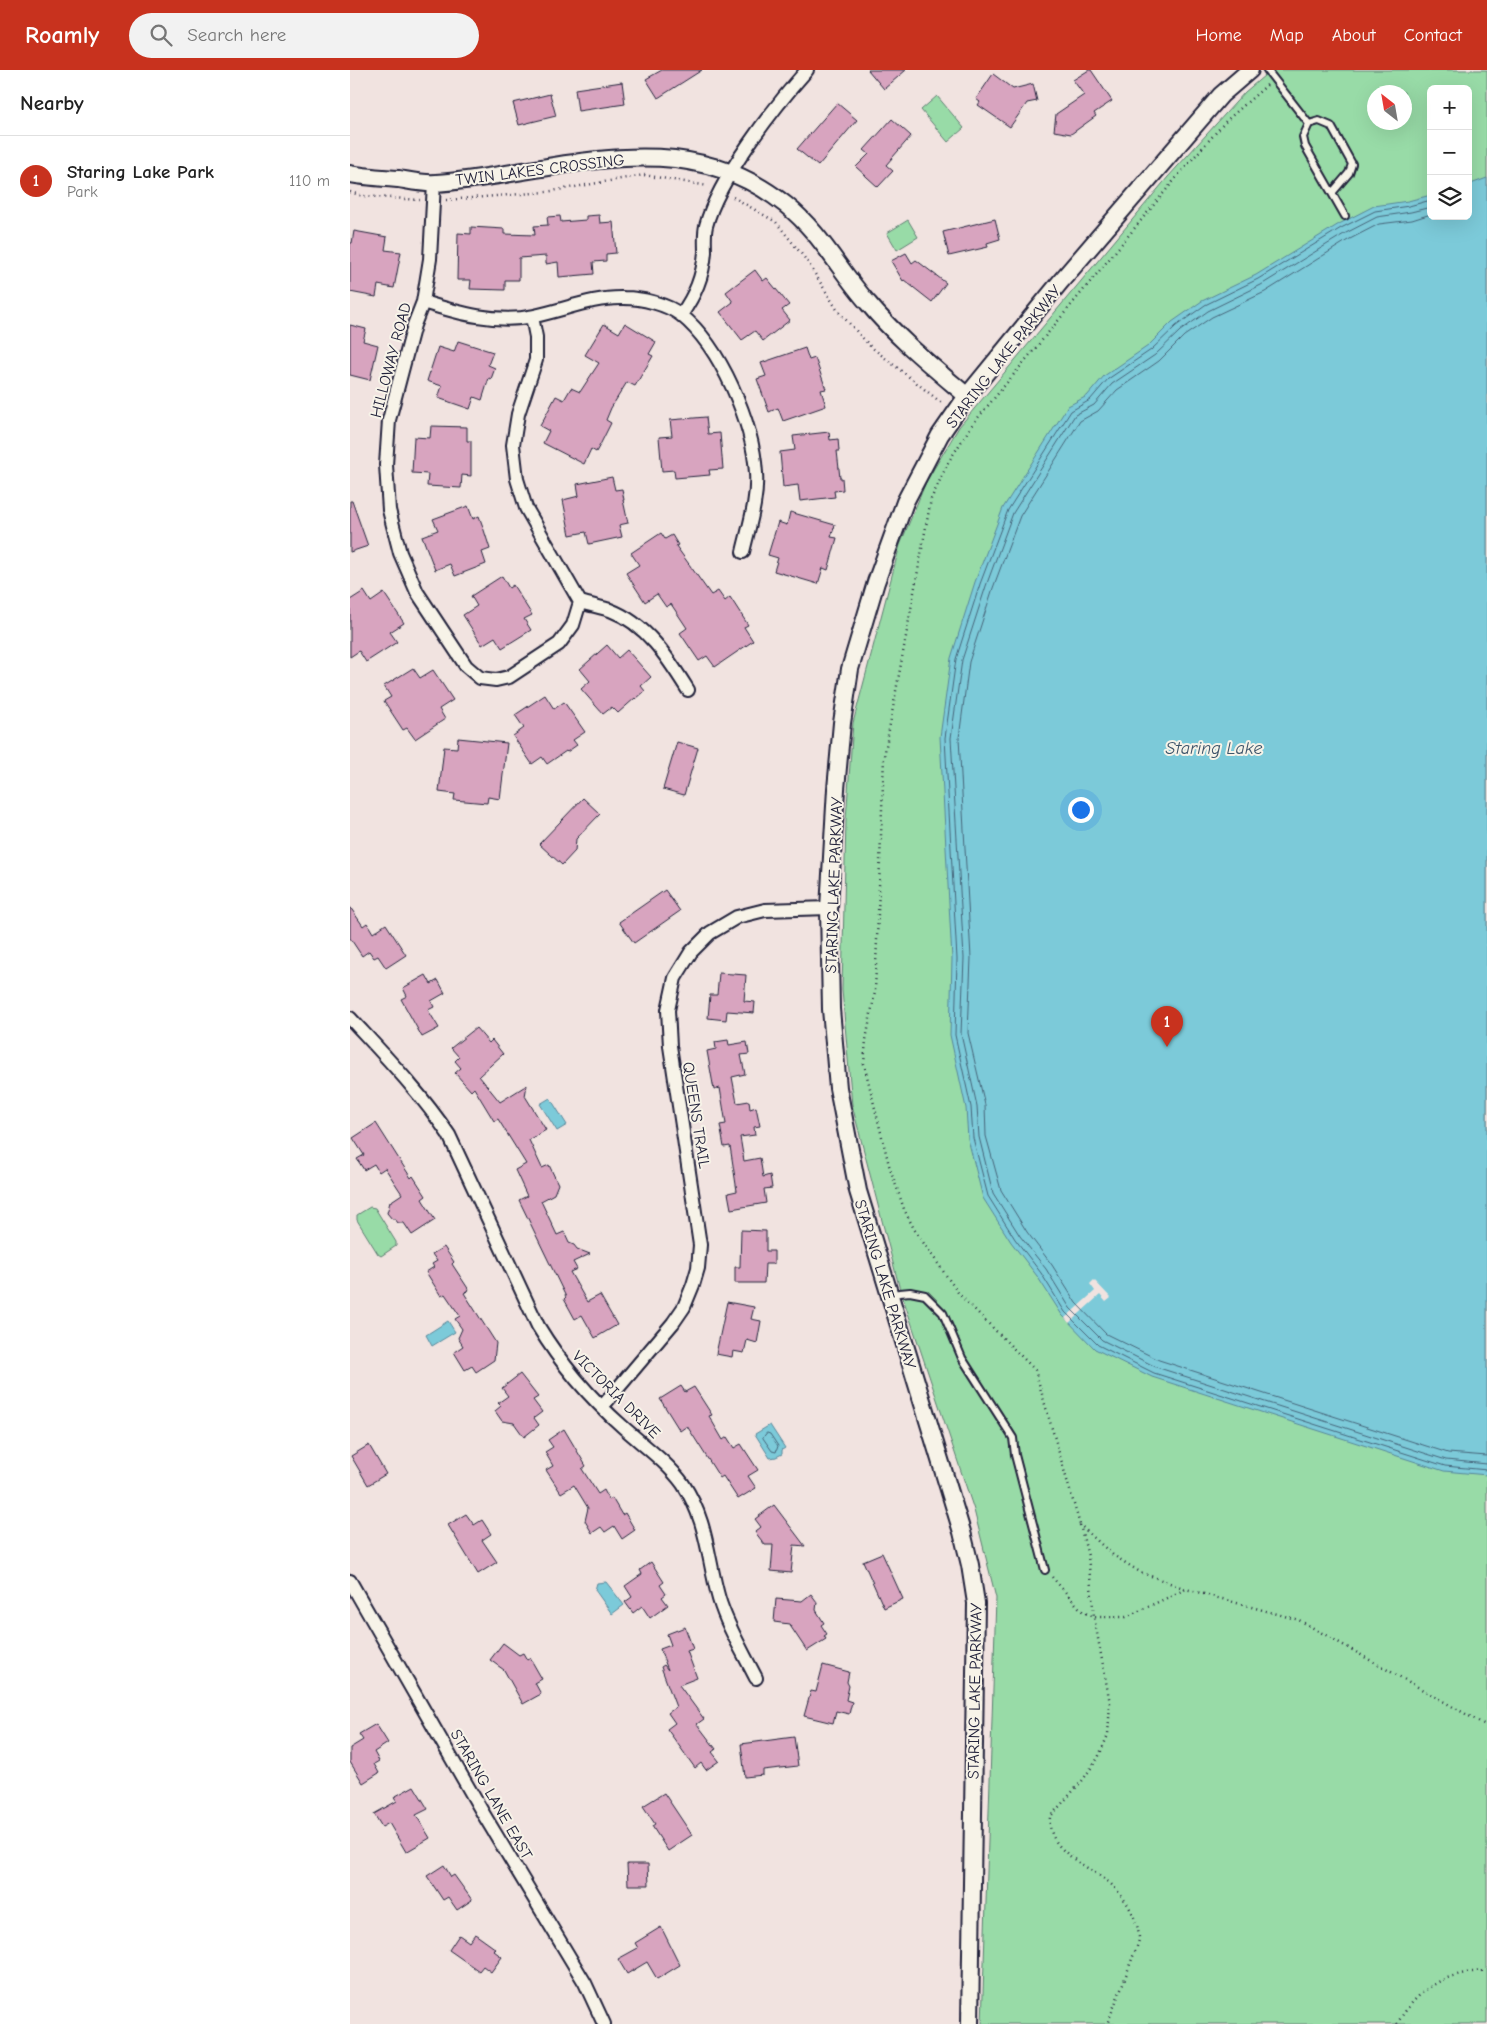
<!DOCTYPE html>
<meta charset="utf-8">
<style>
body{margin:0;font-family:"Comic Neue",sans-serif;background:#f2f2f2;color:#222}
.controls{position:absolute;right:15px;top:15px;display:grid;overflow:hidden;border-radius:8px;box-shadow:0 5px 20px #0002}
.controls button{width:45px;height:45px;display:grid;place-items:center;padding:0;border:0;border-bottom:1px solid #e0e0e0;background:#fff;color:#222;font:25px sans-serif}
.compass{position:absolute;left:1017px;top:15px;width:45px;height:45px;border-radius:50%;background:#fff;box-shadow:0 5px 20px #0002;rotate:329deg}
.you{position:absolute;left:730px;top:739px;width:18px;height:18px;margin:-12px;border:4px solid #fff;border-radius:50%;background:#1a73e8;box-shadow:0 0 0 8px #1a73e833}
.badge{display:grid;place-items:center;width:32px;height:32px;border-radius:50%;background:#c8321e;color:#fff;font-size:16px;font-weight:700}
.pin{position:absolute;translate:-50% -41px;filter:drop-shadow(0 1px 2px #0008)}
.pin::after{content:'';position:absolute;top:26px;width:18px;height:15px;background:inherit;clip-path:polygon(0 0,100% 0,50% 100%)}
.list{margin:0;padding:0;list-style:none}
h2{display:flex;justify-content:space-between;align-items:center;height:65px;margin:0;padding:0 20px;font-size:21px}
h2 small{font-size:16px;font-weight:400;color:#767676}
.list li{display:grid;grid-template-columns:32px 1fr auto;gap:15px;align-items:center;box-sizing:border-box;height:90px;padding:0 20px;border-top:1px solid #e0e0e0}
.list b{display:block;font-size:19px;white-space:nowrap}
.list p{margin:0;font-size:16px;white-space:nowrap;color:#767676}
.list em{font-size:16px;font-style:normal;color:#767676}
.icon{flex:none;width:28px;height:28px;fill:none;stroke:currentColor;stroke-width:2;stroke-linecap:round;stroke-linejoin:round}
.map{position:relative;flex:none;width:1137px;height:1954px;overflow:hidden}
header{display:flex;align-items:center;gap:30px;box-sizing:border-box;height:70px;padding:0 25px;background:#c8321e;color:#fff}
header strong{font-size:24px}
nav{display:flex;gap:28px;margin-inline-start:auto;font-size:18px}
.search{width:350px;height:45px;background:#f2f2f2;display:flex;align-items:center;gap:12px;box-sizing:border-box;padding:0 18px;border-radius:28px;color:#767676;font-size:19px}
main{display:flex}
aside{flex:1;background:#fff}
.map>svg:first-child{display:block}
.green{fill:#98dba7;stroke:#5d7e71;fill-rule:evenodd}
.water{fill:#7ccad9;stroke:#58879a}
.pier{fill:#f1e3e0}
.lines{fill:none;stroke-linecap:round;stroke-linejoin:round}
.shore{stroke:#46657a;stroke-width:1}
.building{fill:#d8a4bf;stroke:#22223b}
.service-casing{stroke:#22223b;stroke-width:10}
.minor-casing{stroke:#22223b;stroke-width:16}
.tertiary-casing{stroke:#22223b;stroke-width:20}
.path{stroke:#22223b;stroke-width:2.5;stroke-dasharray:1 4;stroke-linecap:butt}
.service{stroke:#f7f3e8;stroke-width:6}
.minor{stroke:#f7f3e8;stroke-width:12}
.tertiary{stroke:#f7f3e8;stroke-width:16}
.labels{text-anchor:middle;stroke-width:4;stroke-linejoin:round;paint-order:stroke}
.street-label{font-size:16px;fill:#22223b;stroke:#f7f3e8}
.water-label{font-size:18px;font-style:italic;fill:#3d546a;stroke:#f7f3e8}
</style>
<header>
<strong>Roamly</strong>
<div class="search"><svg class="icon" aria-label="search" viewBox="0 0 24 24"><circle cx="10" cy="10" r="6"/><path d="M15 15l6 6"/></svg>Search here</div>
<nav><a>Home</a><a>Map</a><a>About</a><a>Contact</a></nav>
</header>
<main>
<aside>
<h2>Nearby<small></small></h2>
<ul class="list">
<li><span class="badge">1</span><div><b>Staring Lake Park</b><p>Park</p></div><em>110 m</em></li>
</ul>
</aside>
<div class="map">
<svg width="1137" height="1954" viewBox="0 0 1137 1954">
<rect width="100%" height="100%" fill="#f1e3e0"/>
<filter id="ink" filterUnits="userSpaceOnUse"><feTurbulence type="fractalNoise" baseFrequency=".02" numOctaves="2"/><feDisplacementMap in="SourceGraphic" scale="10" xChannelSelector="R" yChannelSelector="G"/><feConvolveMatrix kernelMatrix="1 2 1 2 8 2 1 2 1" color-interpolation-filters="sRGB"/></filter>
<g filter="url(#ink)">
<path class="green" d="M921,0H1137V1954H632L646,1528L624,1440L549,1216L502,1035L492,920L496,749L503,653L550,475L576,412L609,357L818,107L895,22ZM1081,19H1118V146H1081ZM1024,22H1054V52H1024Z
M587,26L614,58L598,72L571,40Z
M558,150L568,167L547,180L537,163Z
M20,1137L25,1138L46,1172V1176L31,1186L28,1184L7,1150V1145Z"/>
<path class="water" d="M1137,108V1405L1094,1401L802,1307L745,1279L712,1245L687,1206L661,1172L633,1128L618,1069L616,1038L600,965L602,889L590,667L601,588L625,512L653,438L718,336L737,326L754,306L798,276L822,252L852,231L906,205L989,154L1024,136L1058,131L1081,125V146H1118V115Z
M200,1028L217,1055L207,1061L190,1034Z
M98,1251L105,1262L82,1276L76,1265Z
M420,1355L435,1378L432,1380V1384L426,1387L420,1388L405,1364Z
M256,1512L274,1535L262,1544L245,1520L247,1513Z"/>
<path class="pier" d="M744,1210L761,1228L756,1232L750,1225L719,1253L715,1248L745,1221L740,1214Z"/>
<g class="lines">
<path class="shore" d="M1081,130L1059,136L1025,141L991,158L908,209L855,235L826,256L801,280L758,309L740,330L721,341L658,440L630,514L606,589L595,668L607,889L605,965L621,1037L623,1068L638,1126L665,1169L691,1203L715,1242L748,1275L804,1303L1095,1396L1137,1400
M1081,137L1061,142L1027,147L994,164L911,215L858,241L830,261L805,285L762,314L744,335L725,345L663,443L636,516L612,590L601,668L614,888L611,964L627,1036L629,1067L643,1123L670,1166L696,1199L720,1238L752,1270L806,1297L1096,1390L1137,1394
M1081,144L1062,150L1029,154L998,170L915,222L862,247L834,266L809,291L767,320L748,341L730,351L670,446L643,518L619,592L609,668L621,888L618,963L635,1035L636,1066L651,1120L677,1162L702,1195L726,1233L756,1264L809,1290L1098,1383L1137,1386
M417,1363L420,1364L428,1376L426,1382L422,1381L413,1368Z"/>
</g>
<path class="building" d="M312,0H352L308,28L296,9Z
M518,0H556L534,19Z
M739,0H741L762,31L744,43L746,46L721,64L704,61L706,44L734,25L723,10Z
M643,4L663,19L683,14L687,31L677,33L660,57L628,35L630,32L626,29Z
M272,12L275,34L228,41L225,19Z
M200,24L206,46L169,55L163,33Z
M487,33L507,50L468,96L447,79Z
M542,49L561,66L536,95L543,101L528,117L506,97L519,84L514,80Z
M249,145L250,153L263,152L266,183L256,184V191L243,192L244,204L209,207L208,192L196,194V186L169,188V210H155V220L120,219L121,210H107L108,163L121,164V157L154,159V164L185,165L184,156L198,155L197,147L210,146L211,152L236,150V146Z
M645,149L650,169L637,173L638,177L599,186L593,162Z
M4,161L37,167L35,180L51,182L44,218L28,215L26,227L0,222V173H2Z
M556,183L562,193L566,190L596,213L582,232L554,210L553,211L541,191Z
M405,200L413,211L417,208L439,235L432,240L440,250L413,271L405,261L392,270L370,242L383,232L376,222Z
M275,253L306,272L299,284L303,286L285,316L277,312L261,338L256,350L261,353L251,373L246,382L241,379L234,394L193,373L199,361L190,356L206,326L214,330L221,318L230,322L249,293L235,285L254,254L269,263Z
M0,255L16,259L13,271L28,275L20,310L0,305Z
M108,271L143,282L138,295L145,298L141,309L139,308L132,330L124,327L120,339L88,328L92,316L77,311L88,277L104,282Z
M455,278L459,290L465,288L476,319L471,320L476,336L433,351L428,338L419,342L407,309L416,306L411,293Z
M356,347L358,364L370,363L373,399L359,400L360,405L325,408L324,400L312,401L309,367L322,366L320,350Z
M81,356L117,357V371H121V406L112,405L111,418L77,416L78,404L62,403L64,367L80,368Z
M479,362L480,370L488,369L489,381H487L490,408H492L493,420L484,421L485,427L450,431L448,415L433,417L430,382L445,380L443,366Z
M262,407L265,420L272,419L274,430H273L278,453L269,455L272,467L239,474L236,462L220,465L213,430L229,426L227,414Z
M0,431H2L18,476L0,482Z
M118,436L123,449L129,446L133,457L140,479L132,482L136,494L105,506L100,494L85,500L72,466L88,460L83,449Z
M440,442L485,455L481,467L487,468L478,500L473,498L468,514L424,501L428,488L418,485L428,452L437,455Z
M311,463L315,469L322,465L328,475L326,476L361,525L368,521L375,531L380,527L398,555L394,557L403,571L365,597L357,586L349,591L330,563L337,558L321,534L316,537L307,524L295,532L276,503L289,495L281,483Z
M152,506L159,518L163,515L182,545L174,549L181,560L152,578L145,567L132,575L113,545L127,536L121,526Z
M14,521L21,532L34,523L54,553L40,562L47,572L16,592L9,581L0,587V530Z
M257,575L268,588L277,580L301,607L291,616L295,621L286,629L285,628L268,643L262,637L253,644L231,619L240,611L230,599Z
M63,598L70,608L83,600L103,630L89,639L95,649L65,669L57,658L53,660L34,631L41,627L34,616Z
M195,625L204,639L214,632L235,662L223,670L227,675L217,682L216,681L197,694L192,687L182,694L163,666L174,658L165,645Z
M108,668L157,673L150,729L138,727L137,733L104,730L105,724L89,722L94,677L107,678Z
M327,672L348,678L334,725L313,719Z
M233,728L250,744L226,769L225,781L212,795L189,774Z
M315,820L330,841L284,873L269,852Z
M0,837L13,856L17,853L23,863L36,854L56,885L36,898L28,886L24,888L19,881L12,886L0,868Z
M369,903L396,905L394,931L405,932L404,943L377,941L376,950L358,948L360,925H367Z
M76,905L81,914L88,910L95,923L81,931L84,937L78,940L89,958L72,967L51,929L57,926L53,918Z
M126,958L139,973L142,970L153,984L129,1006L150,1032L177,1015L175,1026L196,1060L179,1070L192,1098L199,1095L208,1114L204,1124L191,1131L207,1165L214,1162L219,1173L224,1175L227,1179L240,1184L223,1192L227,1199L220,1202L237,1232L250,1225L267,1255L245,1268L232,1245L225,1249L214,1229L216,1227L169,1130L177,1126L165,1100L176,1094L148,1049L144,1051L124,1018L121,1021L105,1003L111,998L105,991L109,987L101,978Z
M378,970L379,975L397,972L399,984L391,985L395,1004L382,1007L387,1033L399,1031L400,1039L406,1037L410,1056L404,1057L405,1065L390,1067L394,1091L410,1088L413,1107L420,1105L422,1118L414,1119L416,1133L381,1139L378,1123L387,1121L380,1076L374,1077L370,1055L376,1054L370,1018L364,1020L357,981L366,979L365,972Z
M26,1053L61,1108L63,1106L76,1126L72,1129L85,1150L62,1165L54,1153H48L45,1149H42L37,1143L40,1132L52,1124L35,1098L29,1102L24,1094L14,1100L7,1089L14,1085L3,1068Z
M391,1160L416,1161V1181H424V1194H415L414,1213H385V1197H390Z
M94,1177L104,1192L102,1194L119,1220L114,1223L146,1273L144,1290L126,1302L122,1296L115,1300L104,1282L113,1276L108,1268L112,1259L105,1249L110,1246L95,1224L91,1226L76,1202L84,1197L82,1194L87,1191L82,1184Z
M377,1232L404,1237L401,1249L411,1251L407,1273L397,1270L394,1283L383,1281L382,1287L366,1284Z
M170,1304L188,1327L183,1330L192,1342L184,1348L189,1355L174,1367L164,1353L152,1351L145,1341L151,1336L148,1333L158,1326L152,1318Z
M331,1316L335,1322L344,1317L362,1345L359,1346L373,1370L377,1367L384,1378L391,1374L408,1400L398,1406L406,1418L388,1429L373,1406L370,1408L337,1356L330,1361L310,1329Z
M214,1359L236,1396L232,1399L248,1424L254,1420L259,1430L262,1428L272,1445L275,1443L285,1460L272,1469L264,1456L255,1462L251,1457L242,1463L235,1451L238,1438L224,1415L211,1423L196,1400L203,1396L195,1382L203,1377L198,1370Z
M19,1375L36,1404L18,1415L1,1386Z
M424,1435L455,1476L444,1475L441,1503L421,1501L423,1475H415L405,1462L411,1457L405,1449Z
M116,1444L124,1455L132,1450L141,1464L132,1470L147,1492L128,1504L98,1455Z
M532,1483L553,1529L534,1538L513,1491Z
M301,1492L314,1512L310,1515L316,1524L312,1527L318,1535L300,1548L292,1536L283,1543L275,1532L282,1527L275,1516L292,1504L290,1500Z
M461,1524L467,1532L466,1540L474,1553L471,1555L477,1564L474,1566L476,1569L457,1581L439,1554L424,1552L426,1529L452,1531Z
M335,1557L343,1579L337,1581L347,1608L329,1615L354,1649L347,1654L366,1679L362,1682L369,1691L356,1700L351,1693L345,1698L317,1659L325,1653L318,1643L326,1637L311,1597L314,1595L318,1600L310,1579L321,1575L317,1564Z
M153,1573L169,1585L173,1583L177,1590L180,1588L192,1609L185,1613L191,1624L173,1634L154,1600L140,1590Z
M473,1595L499,1602L497,1612L499,1616L496,1630L502,1632L499,1644L486,1641L483,1653L454,1646L461,1621L466,1622Z
M26,1654L38,1673L24,1682L29,1691L24,1694L29,1703L13,1713L0,1692V1678L13,1670L9,1664Z
M444,1667L448,1696L413,1700V1705L395,1707L391,1674Z
M64,1716L78,1739L66,1745L80,1768L56,1782L39,1753L32,1757L24,1744L47,1731L44,1727Z
M314,1723L342,1765L318,1781L302,1756L305,1754L293,1736Z
M277,1794H298L299,1815H278Z
M94,1795L101,1807L104,1805L122,1830L107,1840L98,1827L93,1830L77,1806Z
M311,1857L330,1895L307,1909L297,1892L277,1904L268,1889L288,1878L285,1873Z
M125,1864L146,1879L144,1881L152,1887L141,1902L133,1896L129,1901L99,1880L109,1865L119,1872Z"/>
<g class="lines">
<g class="service-casing">
<path id="service" d="M917,0L959,54L953,67L955,76L995,146
M959,54L969,51L981,56L1002,94L999,103L982,123
M540,1224L560,1222L575,1225L593,1243L612,1288L663,1368L665,1385L695,1500"/>
</g>
<g class="minor-casing">
<path id="minor" d="M84,113L80,189L73,232L64,255L39,350L36,395L39,440L50,483L67,522L116,596L130,608L146,610L159,607L209,574L223,555L230,532L176,438L167,409L163,375L168,344L186,290V267L182,247
M73,232C108,243 147,254 184,246C214,240 243,227 274,228C291,228 317,234 331,245C371,277 403,353 406,403C408,429 399,456 393,482
M331,245C345,225 353,207 355,182C355,174 354,164 356,156C368,109 425,36 457,0
M230,532C240,535 250,537 260,540C297,554 318,588 338,620
M0,948C35,986 70,1022 99,1065L188,1256C211,1294 239,1327 273,1357C293,1375 317,1392 333,1414C358,1452 357,1487 369,1529C377,1556 393,1582 406,1608
M252,1337L323,1253L334,1237L343,1215L348,1198L350,1175L320,976L318,940L325,908L341,882L360,863L387,847L415,840L479,838
M0,1511L134,1745L235,1913L254,1954"/>
</g>
<g class="tertiary-casing">
<path id="tertiary" d="M0,104C16,107 33,108 49,109C61,111 74,114 86,113C206,104 329,49 436,135C471,163 489,200 518,233C547,268 583,297 617,326
M620,1954L626,1533L620,1495L612,1462L508,1121L488,1018L481,939L479,838L486,719L492,653L500,599L526,512L555,432L590,365L617,326L711,211L871,25L900,0"/>
</g>
<path class="path" d="M917,15L876,51L831,102L622,355L599,391L581,429L534,687L525,922L516,970L514,994L539,1095L554,1139L564,1159L609,1224L685,1300L730,1455L763,1485L790,1502L836,1519L949,1550L1137,1656
M0,122L13,126L70,130
M383,127L426,152L457,191L488,241L520,276L593,334
M96,130L196,122L294,105L358,116
M730,1455L738,1486L744,1547L760,1633L758,1665L748,1688L732,1711L700,1747C696,1784 744,1797 764,1817C777,1831 788,1849 789,1868C789,1874 784,1883 782,1889C774,1911 766,1932 757,1954
M702,1507L733,1542L744,1547H776L836,1519
M1047,1954C1068,1918 1095,1902 1137,1901"/>
<use href="#service" class="service"/>
<use href="#minor" class="minor"/>
<use href="#tertiary" class="tertiary"/>
</g>
</g>
<g class="labels">
<g class="street-label">
<text transform="translate(190 99) rotate(-7)" y="6">TWIN LAKES CROSSING</text>
<text transform="translate(653 286) rotate(-52)" y="6">STARING LAKE PARKWAY</text>
<text transform="translate(40 290) rotate(-75)" y="6">HILLOWAY ROAD</text>
<text transform="translate(483 815) rotate(-88)" y="6">STARING LAKE PARKWAY</text>
<text transform="translate(347 1045) rotate(81)" y="6">QUEENS TRAIL</text>
<text transform="translate(536 1214) rotate(73)" y="6">STARING LAKE PARKWAY</text>
<text transform="translate(267 1324) rotate(45)" y="6">VICTORIA DRIVE</text>
<text transform="translate(624 1621) rotate(-89)" y="6">STARING LAKE PARKWAY</text>
<text transform="translate(142 1724) rotate(60)" y="6">STARING LANE EAST</text>
</g>
<g class="water-label">
<text x="864" y="684">Staring Lake</text>
</g>
</g>
</svg>
<div class="controls">
<button>+</button>
<button>−</button>
<button><svg class="icon" aria-label="layers" viewBox="0 0 24 24"><path d="M12 4l9 5-9 5-9-5zM3 14l9 5 9-5"/></svg></button>
</div>
<svg class="compass" viewBox="-18 -18 36 36"><path d="M0-13l5 13h-10z" fill="#e53935"/><path d="M0 13l5-13h-10z" fill="#767676"/></svg>
<div class="you"></div>
<div class="pin badge" style="left:817px;top:977px">1</div>
</div>
</main>
